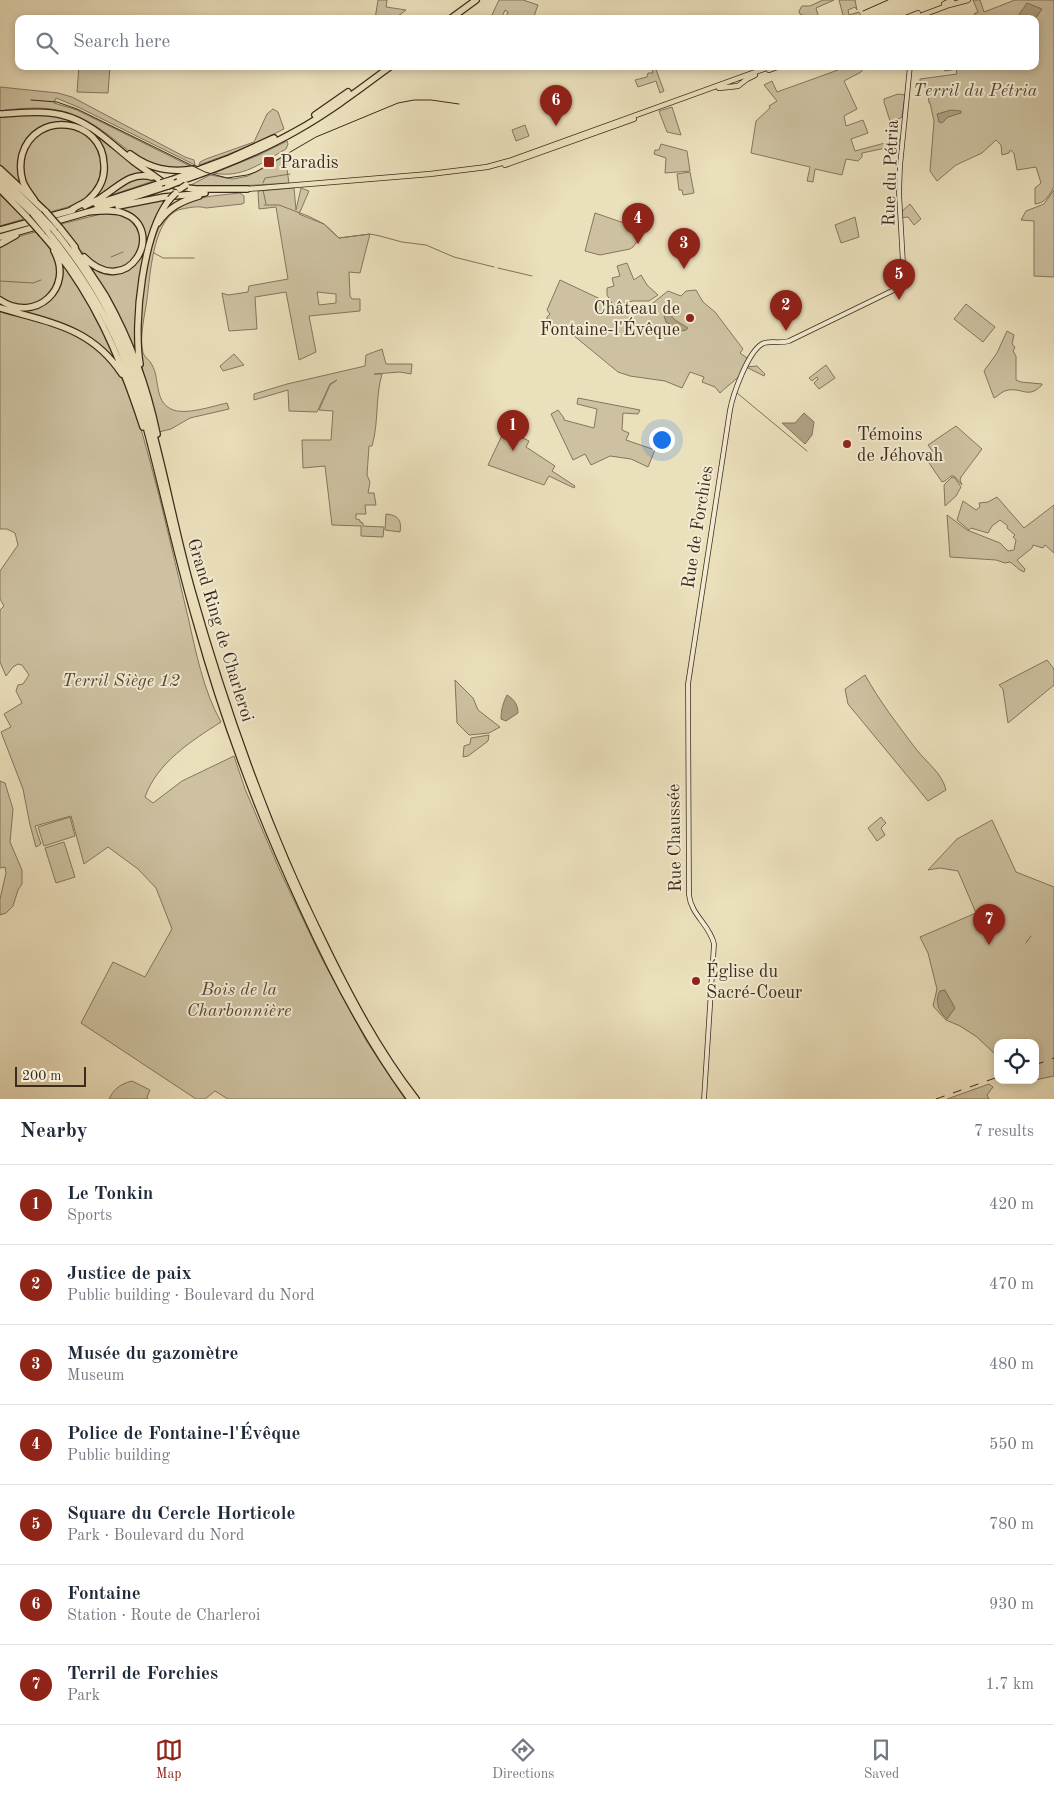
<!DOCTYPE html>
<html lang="en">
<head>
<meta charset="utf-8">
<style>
	:root { --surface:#fff; --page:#f6f6f7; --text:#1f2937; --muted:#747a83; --line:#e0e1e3; --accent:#8f2418 }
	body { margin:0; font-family:"Old Standard TT",serif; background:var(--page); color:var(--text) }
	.controls { position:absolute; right:15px; bottom:15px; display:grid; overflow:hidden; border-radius:10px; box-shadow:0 2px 8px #0003 }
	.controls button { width:45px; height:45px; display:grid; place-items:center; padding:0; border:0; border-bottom:1px solid var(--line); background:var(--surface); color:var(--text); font:25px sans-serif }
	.scale { position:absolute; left:15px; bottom:12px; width:71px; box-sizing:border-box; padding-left:5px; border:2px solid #3c2a1b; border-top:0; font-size:14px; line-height:18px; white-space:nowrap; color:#3c2a1b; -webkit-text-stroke:4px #f2ebd3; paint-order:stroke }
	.you { position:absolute; left:661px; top:439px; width:18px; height:18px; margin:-12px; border:4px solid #fff; border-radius:50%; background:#1a73e8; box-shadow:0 0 0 8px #1a73e833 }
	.badge { display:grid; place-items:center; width:32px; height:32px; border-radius:50%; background:var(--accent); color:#fff; font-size:16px; font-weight:700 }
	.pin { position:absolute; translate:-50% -41px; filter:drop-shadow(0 1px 2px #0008) }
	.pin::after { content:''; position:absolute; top:26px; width:18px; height:15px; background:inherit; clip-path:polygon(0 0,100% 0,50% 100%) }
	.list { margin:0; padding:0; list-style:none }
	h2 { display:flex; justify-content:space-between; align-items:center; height:65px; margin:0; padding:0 20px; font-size:21px }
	h2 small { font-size:16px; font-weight:400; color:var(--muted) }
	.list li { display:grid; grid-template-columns:32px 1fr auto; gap:15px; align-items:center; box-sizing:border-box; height:80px; padding:0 20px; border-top:1px solid var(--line) }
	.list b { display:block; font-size:19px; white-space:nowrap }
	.list p { margin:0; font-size:16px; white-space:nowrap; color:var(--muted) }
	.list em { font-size:16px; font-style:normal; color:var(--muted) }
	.icon { flex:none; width:28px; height:28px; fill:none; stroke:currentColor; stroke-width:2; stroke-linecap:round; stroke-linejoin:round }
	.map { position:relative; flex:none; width:1054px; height:1099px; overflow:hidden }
	.search { position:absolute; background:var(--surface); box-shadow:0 2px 8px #0003; left:15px; right:15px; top:15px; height:55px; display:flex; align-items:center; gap:12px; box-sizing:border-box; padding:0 18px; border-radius:10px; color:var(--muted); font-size:19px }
	.sheet { height:625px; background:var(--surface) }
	nav { display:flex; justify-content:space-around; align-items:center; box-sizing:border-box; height:70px; border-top:1px solid var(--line); background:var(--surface); font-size:14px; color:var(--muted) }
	nav a { display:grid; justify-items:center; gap:2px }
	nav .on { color:var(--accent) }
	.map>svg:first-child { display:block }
</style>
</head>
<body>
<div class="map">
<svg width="1054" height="1099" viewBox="0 0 1054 1099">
	<rect width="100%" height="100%" fill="#ebe0bc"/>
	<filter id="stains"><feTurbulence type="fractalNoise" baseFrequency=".004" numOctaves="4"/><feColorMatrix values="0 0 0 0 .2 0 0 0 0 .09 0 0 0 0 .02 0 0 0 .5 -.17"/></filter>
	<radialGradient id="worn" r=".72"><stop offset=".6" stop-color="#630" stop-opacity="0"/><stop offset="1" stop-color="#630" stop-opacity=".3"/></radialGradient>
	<!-- green -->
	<path fill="#cdc1a1" stroke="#84765e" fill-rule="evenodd" d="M378,0H387L386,7L406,10L394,19H375Z
		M499,0H523L538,5L533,19H510L506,17L508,12L505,10L501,19H490Z
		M823,0H834L816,8L819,19H811L800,14L799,11L802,6H810Z
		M839,0H855L857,10L855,7L848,10L849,15L859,12L862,17L858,19H844Z
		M973,0H980L984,12L1015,0H1054V187C1049,195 1046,203 1035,204V188L1041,183L1036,167L1017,170L1014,153L1010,150L1009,153L1002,155L1001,145L996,140L982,153L956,165L937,181L930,171L934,121L930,103H929L928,93H926L927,87L920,86V79L957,74L956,69L945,71L941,66H1035V19H975L976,18L974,14L978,12Z
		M79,66H110L108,93L77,92Z
		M651,66L655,67L664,91L660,93L656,81L638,87L635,80L647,77L648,73H653Z
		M837,66H848L849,68L852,66H865L861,72L844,81L857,109L844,116L846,126L863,120L868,133L851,139L855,151L900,139V145L862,153V157L858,161L846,159L842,175L815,169L813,182L807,181L810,167L751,153L756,121L770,108L769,106L777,101L764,85L772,81L777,92L838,70Z
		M0,87L58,93L72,97L185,157L194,160L195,165L78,107L56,98L54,103L77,110L192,167C137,175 126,140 83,119C57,105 28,107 0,111Z
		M898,94L905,95L902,117L893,122L890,121L884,102V99Z
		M672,107L681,135L667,132L659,111Z
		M273,109L278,112L284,129L245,148L199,165L200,162L206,159L254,142L267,114Z
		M0,115H56L84,125L147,173L92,200L102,183V149L76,125L40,129L21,153L25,188L0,167Z
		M525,125L529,136L516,141L512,130Z
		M60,126C70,128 80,129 89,136C106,151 105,180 90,196C80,205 63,208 50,212C43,203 33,196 27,185C17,167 25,140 44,131C49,129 55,128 60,126Z
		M287,141L288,144L286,149C263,162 242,179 214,173L259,155Z
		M661,144L687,151L690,171L665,173L666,158L654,154L655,150H659Z
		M285,156L289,183L223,187L189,186L210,175L233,179L248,176Z
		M690,172L694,193L683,195L682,190H679L677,174Z
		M134,178H152L156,180L106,197L124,183Z
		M294,188L296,210L301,188L309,191L299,214L324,224L339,238L370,234L360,273L349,272L350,296L352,299H360V311L309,316L316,352L299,360L286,292L255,297L257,329L229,331L222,293L228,295L248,292L249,286L288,279L276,207L259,209L258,191ZM317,292L336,294V303L319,305Z
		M1054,190V277L1034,276V221L1021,220L1026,211L1044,204Z
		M240,193L244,196V203L242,204L206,208C199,206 194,207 187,208C184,209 179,209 176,211C153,223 150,276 147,299C145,315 139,337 143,353C145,358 150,360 152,365C160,378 154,401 171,409C184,416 213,406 227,403L229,409L190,418L171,429L159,432C152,405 142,378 140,350C138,321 146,233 168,214C189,196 214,196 240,193Z
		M0,195L24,219L0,226Z
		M168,198L146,251L136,356L102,286L87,262L99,270L113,273L140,258V226L113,209Z
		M910,204L921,219L914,225L908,217L900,218V213Z
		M105,213C110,213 116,213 120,214C157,225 137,280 103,268C84,261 74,239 61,224Z
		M595,213L624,223L640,232L641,236L633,247L630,249L600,255L585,251Z
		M855,217L859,237L841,243L835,225Z
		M35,232C43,240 53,249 56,260C64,295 28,320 0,297V247L17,237Z
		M59,257L95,314L120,368L81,333L0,307V301L25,310L56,292Z
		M627,263L634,280L641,275L647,285L658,295L649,301H633L614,305L649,306L668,291L681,296L686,291L696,290L703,302L715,312L743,349L740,353L750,360L746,367L757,366L765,374L764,376L746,367C740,378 729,384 720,393L715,387L702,382L704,377L690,372L682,388L665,381L630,376L618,372L573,335L547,328V317L550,314L547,310L560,280L613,305L607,295V288L614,286L612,278L620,276L617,266Z
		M966,304L995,327L983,342L954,319Z
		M0,311C35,321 78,327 104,354C130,381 138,419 148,454C163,508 175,563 188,617C196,652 203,690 221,722C191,741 157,763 145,797L153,803L182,781L234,756L245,789L280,871L322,959L367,1042L405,1099H228L215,1091L205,1099H196L81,1023L113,962L145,977L172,929L156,888L138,869L108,847L84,864L71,816L35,826L41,844L36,847L30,825L23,789L1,732L11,727L4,714L22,703L16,691L18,685L23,684L29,675L22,665L18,664L13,667L6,676L0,662V610L4,606L0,599V571L18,545L15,533L7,529H0Z
		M1007,331L1014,335L1012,344L1015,347L1013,351L1016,356V380L1021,382L1042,384V385C1028,399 1024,388 1008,390C1002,391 998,396 994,398L984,371L997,353Z
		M382,349L386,364H412L411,374L400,372L374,374H382C375,398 379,422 372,446H369L367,475L370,482L368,493H374L376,505H365L366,514H356V519L360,520V522L363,523V526L384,527L383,537L361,536V526L332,525L325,466L303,468L302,440H331L333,411L319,410L330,385L337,380L330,384L317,412L289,411L288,390L254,400V394L287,384L365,366L366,355Z
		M234,354L244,365L223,371L220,366Z
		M826,365L835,378L819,389L814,383L818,379L817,377L812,381L809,378Z
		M578,398L640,410L638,414L623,413L622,430L629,433L626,440L655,450L648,467L631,459L610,456L591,465L585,454L573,460L551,414L558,410L564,418V420L594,428L597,409L577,404Z
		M956,426L982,449L961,477L960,480L962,485L954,476H951L945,481L942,482L925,457L933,452L928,445Z
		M505,429L529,441L526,447L555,466L552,471L575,486L574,488L549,476L544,485L488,465Z
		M952,477L955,478L961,487L956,496L945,506L944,485Z
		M997,497L1024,528L1054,505V553L1045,545L1043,548L1033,545L1032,548L1017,560L1025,569L1024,572C1018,570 1015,565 1010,562L1005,563L996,560L950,557L947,515L967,530L1000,543L1008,551L1014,550L1016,540L1013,537L1015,535L1007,528L1008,526L1000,520L992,526L988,533L971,528L969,530L957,520L963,501L976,510L980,507L979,503L988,502Z
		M386,514C398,515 402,520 400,532L385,530Z
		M1047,660L1054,669V685L1008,723L1003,689L999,685Z
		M865,675C880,702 898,725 916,749C927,763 942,773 946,790L928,801L848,704L845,689Z
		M455,680L473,698L478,710L500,727L489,733L469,735L457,723Z
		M489,735L488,741L468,756L463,757L464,746L470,744L471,738Z
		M0,781L5,783L13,809L10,842L22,870V884L18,890L13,906L6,913L0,915V899L6,873L5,867L0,868Z
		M70,817L75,836L44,846L38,827Z
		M881,817L886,823L881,828L885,835L877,841L868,828Z
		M992,820L1016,872L1054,887V1076L1035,1080V1043H998V1057L977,1037L960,1026L946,1020L933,1006L937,989L928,953L920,937L976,913L958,871L940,868L928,870L957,839Z
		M64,842L75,877L56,883L45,848Z
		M132,1081L150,1090L147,1097L148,1099H109C114,1089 120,1084 132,1081Z
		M989,1084L993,1087L987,1095L989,1099H947Z"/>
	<!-- water -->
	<path fill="#b0a285" stroke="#82725b" d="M1027,3L1042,9L1035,19H1016Z
		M951,110L961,111V113L948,117L942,123L939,122L937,114Z
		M668,312L675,320L688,328L686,330L681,331L666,322L664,316Z
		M804,413L814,422L812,435L805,444L782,423H795Z
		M507,695C514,699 518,705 518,713L506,721L501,719C501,710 503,703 507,695Z
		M945,990L955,1008L947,1019C939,1012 934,1001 940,991Z"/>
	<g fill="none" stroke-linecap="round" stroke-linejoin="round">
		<!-- stream -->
		<path stroke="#82725b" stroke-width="1" d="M263,183L265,178L290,174
			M263,190L266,204
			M264,205H279L308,216L324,224L339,238L370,234L380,236L402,242L426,245L454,257L494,267
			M154,253L163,258H194
			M111,257L123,252
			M498,268L532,276
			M0,281L33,283L41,280
			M737,393L807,451
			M1026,943L1031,936"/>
		<!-- secondary casing -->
		<g stroke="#3c2a1b" stroke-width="5.5">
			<path id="secondary" d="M704,1099L714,944C710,925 691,915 689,895L688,684L730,410C733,394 748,352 762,344C769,340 780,344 789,341L898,288L904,281L899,193L900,166L910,66"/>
		</g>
		<!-- primary casing -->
		<g stroke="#3c2a1b" stroke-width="6">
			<path id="primary" d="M944,4L952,0
				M903,19L918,13
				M912,19L949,5L968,0
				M769,70L780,66
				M719,88L738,86L747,79L755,75
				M505,165L634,119
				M247,189L430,174L487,167L509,161L772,66"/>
		</g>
		<!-- highway casing -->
		<g stroke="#3c2a1b" stroke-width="8">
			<path id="highway" d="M450,19L476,0
				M0,114C21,113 42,110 62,115C91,122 110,143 133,161C142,168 152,174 161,181
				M315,115L348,92
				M130,154C150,169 170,173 194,169
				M0,169L46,212
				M0,176L39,214
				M171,180L230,158L274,138
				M0,182L34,215
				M178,182C219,168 259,152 296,131C330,112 360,89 391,66
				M170,184L178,187L196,189H247
				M0,189L27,217
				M35,201C31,195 26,189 23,182C20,173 20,164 22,155C35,109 103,118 104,165C105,178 99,190 89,199C84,204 76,206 70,211
				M96,204L161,183
				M85,206C90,203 97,201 102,197C118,187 131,171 152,177
				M118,206L164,197L205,193
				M158,223C169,207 182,201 199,196
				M60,228L75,247
				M0,230L73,210
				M54,230C83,266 108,305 125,348C158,426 169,511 192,591C226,711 267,828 322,939C349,995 378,1050 416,1099
				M48,232C77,268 102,306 120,349C138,391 149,436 160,481C172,529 183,577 197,624C224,721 260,817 303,909C333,975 367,1041 410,1099
				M42,234C92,290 120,356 143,427
				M0,237L88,212L168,186
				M0,244L16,235
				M73,245C83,264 96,280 106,297C130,340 147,386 157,434
				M84,257C128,302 168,229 123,213C112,209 99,211 88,212
				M0,300C35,324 75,288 54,251
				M0,308C50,323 91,327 122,374
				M140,364C133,322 143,232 170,199"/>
		</g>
		<!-- secondary -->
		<use href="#secondary" stroke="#f2ebd3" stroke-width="4"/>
		<!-- primary -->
		<use href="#primary" stroke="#ebe0bc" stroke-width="4.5"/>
		<!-- highway -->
		<use href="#highway" stroke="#ebe0bc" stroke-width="5.5"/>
		<!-- tram -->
		<path stroke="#3c2a1b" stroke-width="1" d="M863,11L888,0
			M31,100L57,102L77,109L205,172L227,178L247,175L256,172L316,137L398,103L414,100H431L459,104"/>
		<!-- rail -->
		<path stroke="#3c2a1b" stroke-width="1" stroke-dasharray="9 9" stroke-linecap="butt" d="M1035,1065L1054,1058
			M936,1099L998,1077"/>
		<!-- highway-bridge casing -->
		<g stroke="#3c2a1b" stroke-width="8" stroke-linecap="butt">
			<path id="highway-bridge" d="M161,183L171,180
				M168,186L178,182
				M180,189L186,185
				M170,199L176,193
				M46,212L60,228
				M39,214L54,230
				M34,215L48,232
				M27,217L42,234"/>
		</g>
		<!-- highway-bridge -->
		<use href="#highway-bridge" stroke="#ebe0bc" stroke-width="5.5"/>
	</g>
	<!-- markers -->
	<g fill="#8f2418" stroke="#f2ebd3" stroke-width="2">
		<rect x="263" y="156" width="12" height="12" rx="2.5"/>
		<circle cx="690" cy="318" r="5"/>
		<circle cx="847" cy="444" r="5"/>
		<circle cx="696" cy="981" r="5"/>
	</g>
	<g text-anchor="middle" stroke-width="4" stroke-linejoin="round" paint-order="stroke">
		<!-- park labels -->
		<g font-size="18" font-style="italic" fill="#594836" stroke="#f2ebd3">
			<text x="975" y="96">Terril du Pétria</text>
			<text x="121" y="686">Terril Siège 12</text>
			<text x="239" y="995">Bois de la<tspan x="239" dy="21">Charbonnière</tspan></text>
		</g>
		<!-- poi labels -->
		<g font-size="18" fill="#3c2a1b" stroke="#f2ebd3" text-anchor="start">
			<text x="280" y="168">Paradis</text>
			<text x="680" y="314" text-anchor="end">Château de<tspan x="680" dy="21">Fontaine-l'Évêque</tspan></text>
			<text x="857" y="440">Témoins<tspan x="857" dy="21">de Jéhovah</tspan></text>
			<text x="706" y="977">Église du<tspan x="706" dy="21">Sacré-Coeur</tspan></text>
		</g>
		<!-- street labels -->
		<g font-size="18" fill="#3c2a1b" stroke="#f2ebd3">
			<text transform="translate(890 173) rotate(-88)" y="6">Rue du Pétria</text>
			<text transform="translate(697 527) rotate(-81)" y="6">Rue de Forchies</text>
			<text transform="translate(221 630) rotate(73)" y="6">Grand Ring de Charleroi</text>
			<text transform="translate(674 838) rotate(-91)" y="6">Rue Chaussée</text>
		</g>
	</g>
	<rect width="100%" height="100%" filter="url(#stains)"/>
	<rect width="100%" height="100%" fill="url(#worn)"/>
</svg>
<div class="controls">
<button><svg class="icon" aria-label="locate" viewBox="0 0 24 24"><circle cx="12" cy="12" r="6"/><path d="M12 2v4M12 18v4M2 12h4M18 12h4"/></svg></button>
</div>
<div class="scale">200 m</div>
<div class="you"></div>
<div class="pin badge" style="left:513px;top:451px">1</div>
<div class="pin badge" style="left:786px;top:331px">2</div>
<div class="pin badge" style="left:684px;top:269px">3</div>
<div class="pin badge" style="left:638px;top:244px">4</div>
<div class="pin badge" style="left:899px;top:300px">5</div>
<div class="pin badge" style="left:556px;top:126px">6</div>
<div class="pin badge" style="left:989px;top:945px">7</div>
<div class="search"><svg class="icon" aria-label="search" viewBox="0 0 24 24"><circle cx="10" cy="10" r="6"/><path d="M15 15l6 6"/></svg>Search here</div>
</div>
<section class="sheet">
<h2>Nearby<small>7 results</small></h2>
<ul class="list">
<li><span class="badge">1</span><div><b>Le Tonkin</b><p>Sports</p></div><em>420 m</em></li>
<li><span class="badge">2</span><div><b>Justice de paix</b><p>Public building · Boulevard du Nord</p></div><em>470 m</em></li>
<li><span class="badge">3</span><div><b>Musée du gazomètre</b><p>Museum</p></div><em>480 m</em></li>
<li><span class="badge">4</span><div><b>Police de Fontaine-l'Évêque</b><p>Public building</p></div><em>550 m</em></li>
<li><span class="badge">5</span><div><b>Square du Cercle Horticole</b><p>Park · Boulevard du Nord</p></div><em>780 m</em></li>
<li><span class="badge">6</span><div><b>Fontaine</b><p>Station · Route de Charleroi</p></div><em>930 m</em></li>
<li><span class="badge">7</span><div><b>Terril de Forchies</b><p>Park</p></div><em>1.7 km</em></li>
</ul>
</section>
<nav>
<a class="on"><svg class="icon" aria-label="map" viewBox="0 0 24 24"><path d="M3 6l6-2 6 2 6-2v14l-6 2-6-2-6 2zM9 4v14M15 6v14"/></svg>Map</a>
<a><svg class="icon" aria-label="directions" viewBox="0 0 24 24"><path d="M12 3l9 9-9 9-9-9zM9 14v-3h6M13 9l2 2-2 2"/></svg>Directions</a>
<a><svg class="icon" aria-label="saved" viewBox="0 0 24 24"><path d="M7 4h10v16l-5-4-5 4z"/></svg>Saved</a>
</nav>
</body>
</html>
